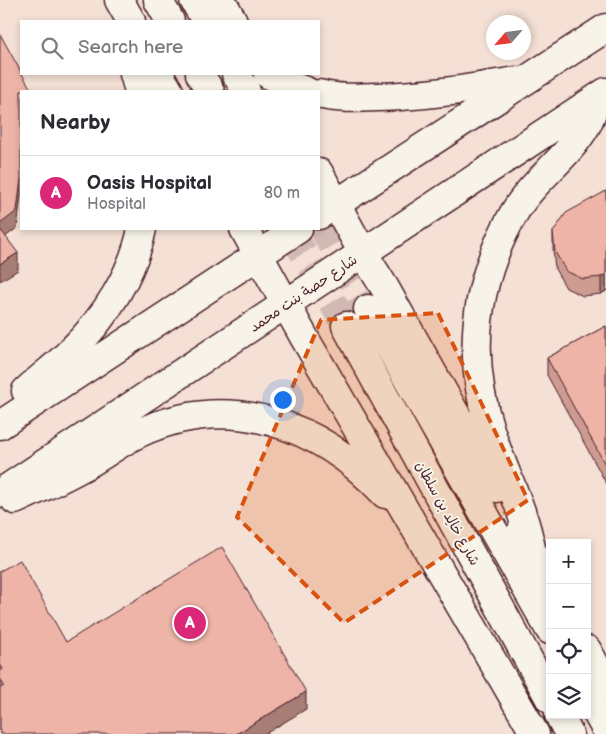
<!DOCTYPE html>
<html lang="en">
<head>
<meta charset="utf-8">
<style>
	:root { --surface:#fff; --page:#f7f7f7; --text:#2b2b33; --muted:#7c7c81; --line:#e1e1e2; --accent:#db2777 }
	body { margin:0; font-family:"Balsamiq Sans","Playpen Sans Arabic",sans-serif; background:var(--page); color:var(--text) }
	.controls { position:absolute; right:15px; bottom:15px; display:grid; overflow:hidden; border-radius:0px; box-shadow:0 2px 8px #0003 }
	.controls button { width:45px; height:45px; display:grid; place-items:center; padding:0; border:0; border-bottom:1px solid var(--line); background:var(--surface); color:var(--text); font:25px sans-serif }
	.compass { position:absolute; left:486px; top:15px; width:45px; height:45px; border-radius:50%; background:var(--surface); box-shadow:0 2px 8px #0003; rotate:242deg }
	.you { position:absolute; left:282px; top:399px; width:18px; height:18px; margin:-12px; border:4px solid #fff; border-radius:50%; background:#1a73e8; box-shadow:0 0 0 8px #1a73e833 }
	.badge { display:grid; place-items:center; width:32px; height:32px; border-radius:50%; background:var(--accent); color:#fff; font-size:16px; font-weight:700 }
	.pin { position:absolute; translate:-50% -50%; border:2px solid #fff; box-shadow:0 1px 5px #0006 }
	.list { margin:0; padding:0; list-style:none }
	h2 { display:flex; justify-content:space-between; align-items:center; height:65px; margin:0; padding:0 20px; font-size:21px }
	h2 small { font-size:16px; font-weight:400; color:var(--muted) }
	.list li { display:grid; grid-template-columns:32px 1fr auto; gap:15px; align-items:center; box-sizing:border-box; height:75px; padding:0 20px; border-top:1px solid var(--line) }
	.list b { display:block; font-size:19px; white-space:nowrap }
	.list p { margin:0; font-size:16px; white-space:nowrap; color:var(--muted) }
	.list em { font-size:16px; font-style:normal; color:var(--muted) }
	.icon { flex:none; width:28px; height:28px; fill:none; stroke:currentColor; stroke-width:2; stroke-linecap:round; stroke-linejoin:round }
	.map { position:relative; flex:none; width:606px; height:734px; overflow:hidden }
	.search { position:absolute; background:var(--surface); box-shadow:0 2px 8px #0003; left:20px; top:20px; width:300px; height:55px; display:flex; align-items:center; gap:12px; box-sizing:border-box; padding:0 18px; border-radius:0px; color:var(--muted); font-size:19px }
	.panel { position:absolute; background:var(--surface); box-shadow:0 2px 8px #0003; left:20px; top:90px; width:300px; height:140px; border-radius:0px }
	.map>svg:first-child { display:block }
</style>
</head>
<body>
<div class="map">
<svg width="606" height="734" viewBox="0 0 606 734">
	<rect width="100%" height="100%" fill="#f4e0d5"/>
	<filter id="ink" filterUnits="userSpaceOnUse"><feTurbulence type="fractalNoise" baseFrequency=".02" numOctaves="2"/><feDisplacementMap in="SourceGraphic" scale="10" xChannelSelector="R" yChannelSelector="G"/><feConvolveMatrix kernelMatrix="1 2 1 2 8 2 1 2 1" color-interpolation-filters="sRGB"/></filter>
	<g filter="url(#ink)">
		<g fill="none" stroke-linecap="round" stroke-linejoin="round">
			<!-- major-tunnel -->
			<path stroke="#d2b9b3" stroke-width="28" stroke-dasharray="28 14" stroke-linecap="butt" d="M319,221L368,309
				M290,229L346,326"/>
			<!-- major casing -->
			<g stroke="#4a1f2b" stroke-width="31">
				<path id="major" d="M119,0L131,21
					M158,0L170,21
					M194,0L206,21
					M221,0L233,21
					M134,74L139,91
					M159,74L169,91
					M200,74L210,91
					M236,74L246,91
					M268,74L291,86L306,91
					M319,94C337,99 358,98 377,97C424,96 469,89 516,81
					M319,173L363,253L385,288L497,488
					M319,215L606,28
					M244,229L304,337L535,734
					M368,309L550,630
					M346,326L550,699
					M26,391C41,377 58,365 72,350C105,318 133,274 142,229
					M0,425L298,229
					M0,493L606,92
					M15,500C39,489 63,478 86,465C104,455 120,442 139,433C230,391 320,424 385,494
					M521,532L550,583
					M531,548C523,506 504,473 491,433C466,357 474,283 514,213C533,180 567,159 586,126C591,117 594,107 597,98
					M587,650L606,685
					M587,696L606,729
					M559,715L569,734"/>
			</g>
			<!-- major -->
			<use href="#major" stroke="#f7f3e8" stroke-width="28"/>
		</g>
		<!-- wall -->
		<path fill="#cd9b90" stroke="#4a1f2b" d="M606,191V291L601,294L583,296L566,288L555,269L553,249V232Z
			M606,326V483L547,375V358Z
			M0,571L66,642L306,709L0,734Z"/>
		<!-- shaded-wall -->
		<path fill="#a77e76" stroke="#4a1f2b" d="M21,179V196L17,228L0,241V224Z
			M18,253V270L0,281V264Z
			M606,274V291L601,294V277Z
			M306,692V709L265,734H236Z"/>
		<!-- building -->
		<path fill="#eeb4a8" stroke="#4a1f2b" d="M0,34L21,72V74H22L32,91H21V179L17,211L0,224Z
			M606,191V274L601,277L583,279L566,271L555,252L553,232L566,213Z
			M0,229L18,253L0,264Z
			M606,326V466L547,358Z
			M222,547L306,692L236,734H0V688L4,686L0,678V671L3,669L0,664V571L20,560L66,642Z"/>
	</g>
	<!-- marked area -->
	<path fill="#d8530f" fill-opacity="0.2" stroke="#d8530f" stroke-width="4" stroke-dasharray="10 6" stroke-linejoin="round" d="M438,313L528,500L344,623L237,517L321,320Z"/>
	<g text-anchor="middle" stroke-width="4" stroke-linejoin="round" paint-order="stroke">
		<!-- street labels -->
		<g font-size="14" fill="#4a1f2b" stroke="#f7f3e8">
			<text transform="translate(303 293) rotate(-34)" y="5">شارع حصة بنت محمد</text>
			<text transform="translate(448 513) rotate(61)" y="5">شارع خالِد بن سلطان</text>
		</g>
	</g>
</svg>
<div class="controls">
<button>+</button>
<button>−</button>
<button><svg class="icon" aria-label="locate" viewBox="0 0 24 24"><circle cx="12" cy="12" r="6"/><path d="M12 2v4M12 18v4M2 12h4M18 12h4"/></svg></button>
<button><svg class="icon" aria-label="layers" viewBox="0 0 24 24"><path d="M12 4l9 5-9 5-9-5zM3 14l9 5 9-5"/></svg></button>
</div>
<svg class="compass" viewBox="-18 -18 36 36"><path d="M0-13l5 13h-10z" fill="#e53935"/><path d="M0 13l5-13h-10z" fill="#7c7c81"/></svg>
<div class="you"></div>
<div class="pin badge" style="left:190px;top:623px">A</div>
<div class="search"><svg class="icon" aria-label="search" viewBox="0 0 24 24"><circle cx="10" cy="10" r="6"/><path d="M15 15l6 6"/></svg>Search here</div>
<section class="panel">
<h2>Nearby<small></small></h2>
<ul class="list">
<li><span class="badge">A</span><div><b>Oasis Hospital</b><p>Hospital</p></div><em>80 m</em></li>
</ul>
</section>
</div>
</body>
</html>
